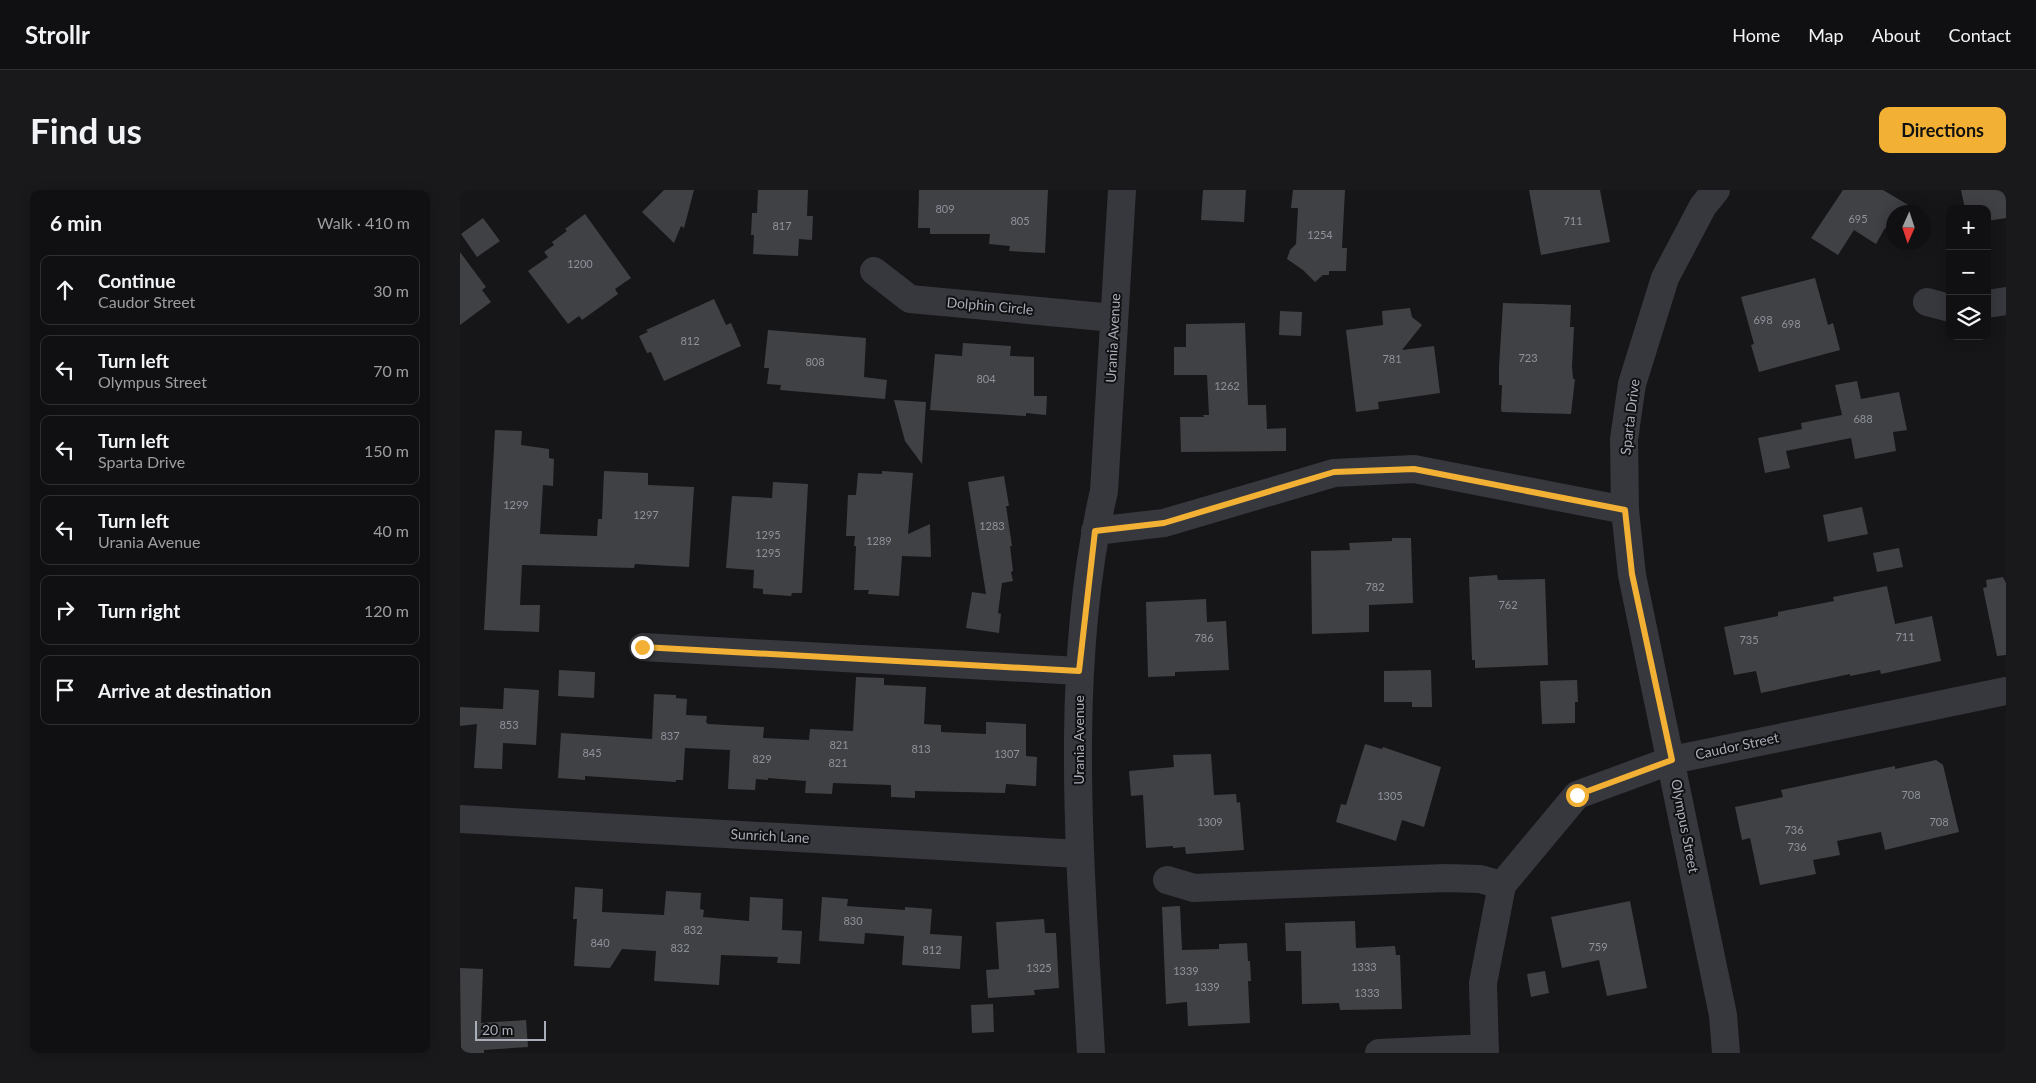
<!DOCTYPE html>
<html lang="en">
<head>
<meta charset="utf-8">
<style>
	:root { --surface:#101012; --page:#19191b; --text:#f1f3f6; --muted:#9c9d9f; --line:#303032; --accent:#f2b134 }
	body { margin:0; font-family:Lato,sans-serif; background:var(--page); color:var(--text) }
	.controls { position:absolute; right:15px; top:15px; display:grid; overflow:hidden; border-radius:10px; box-shadow:0 2px 12px #0003 }
	.controls button { width:45px; height:45px; display:grid; place-items:center; padding:0; border:0; border-bottom:1px solid var(--line); background:var(--surface); color:var(--text); font:25px sans-serif }
	.compass { position:absolute; left:1426px; top:15px; width:45px; height:45px; border-radius:50%; background:var(--surface); box-shadow:0 2px 12px #0003; rotate:183deg }
	.scale { position:absolute; left:15px; bottom:12px; width:71px; box-sizing:border-box; padding-left:5px; border:2px solid #a8adb8; border-top:0; font-size:14px; line-height:18px; white-space:nowrap; color:#a8adb8; -webkit-text-stroke:4px #111113; paint-order:stroke }
	.stop { position:absolute; width:15px; height:15px; margin:-11px; border:4px solid #f2b134; border-radius:50%; background:#fff }
	.stop.end { background:#f2b134; border-color:#fff; box-shadow:0 1px 5px #0008 }
	.list { margin:0; padding:0; list-style:none }
	h2 { display:flex; justify-content:space-between; align-items:center; height:65px; margin:0; padding:0 20px; font-size:21px }
	h2 small { font-size:16px; font-weight:400; color:var(--muted) }
	.list li { display:grid; grid-template-columns:32px 1fr auto; gap:15px; align-items:center; box-sizing:border-box; height:70px; margin:0 10px 10px; padding:0 10px; border:1px solid var(--line); border-radius:10px }
	.list b { display:block; font-size:19px; white-space:nowrap }
	.list p { margin:0; font-size:16px; white-space:nowrap; color:var(--muted) }
	.list em { font-size:16px; font-style:normal; color:var(--muted) }
	.icon { flex:none; width:28px; height:28px; fill:none; stroke:currentColor; stroke-width:2; stroke-linecap:round; stroke-linejoin:round }
	.map { position:relative; flex:none; width:1546px; height:863px; overflow:hidden; border-radius:10px }
	header { display:flex; align-items:center; gap:30px; box-sizing:border-box; height:70px; padding:0 25px; background:var(--surface); border-bottom:1px solid var(--line) }
	header strong { font-size:24px }
	nav { display:flex; gap:28px; margin-inline-start:auto; font-size:18px }
	.intro { display:flex; align-items:center; justify-content:space-between; box-sizing:border-box; height:120px; padding:0 30px }
	h1 { margin:0; font-size:35px }
	.button { padding:12px 22px; border-radius:10px; background:var(--accent); color:#111; font-size:18px; font-weight:700 }
	main { display:flex; gap:30px; padding:0 30px }
	aside { flex:1; background:var(--surface); border-radius:10px; box-shadow:0 2px 12px #0003 }
	.map>svg:first-child { display:block }
</style>
</head>
<body>
<header>
<strong>Strollr</strong>
<nav><a>Home</a><a>Map</a><a>About</a><a>Contact</a></nav>
</header>
<div class="intro"><h1>Find us</h1><a class="button">Directions</a></div>
<main>
<aside>
<h2>6 min<small>Walk · 410 m</small></h2>
<ul class="list">
<li><svg class="icon" aria-label="ahead" viewBox="0 0 24 24"><path d="M12 20V5M6 11l6-6 6 6"/></svg><div><b>Continue</b><p>Caudor Street</p></div><em>30 m</em></li>
<li><svg class="icon" aria-label="left" viewBox="0 0 24 24"><path d="M17 20v-9H6M10 6l-5 5 5 5"/></svg><div><b>Turn left</b><p>Olympus Street</p></div><em>70 m</em></li>
<li><svg class="icon" aria-label="left" viewBox="0 0 24 24"><path d="M17 20v-9H6M10 6l-5 5 5 5"/></svg><div><b>Turn left</b><p>Sparta Drive</p></div><em>150 m</em></li>
<li><svg class="icon" aria-label="left" viewBox="0 0 24 24"><path d="M17 20v-9H6M10 6l-5 5 5 5"/></svg><div><b>Turn left</b><p>Urania Avenue</p></div><em>40 m</em></li>
<li><svg class="icon" aria-label="right" viewBox="0 0 24 24"><path d="M7 20v-9h11M14 6l5 5-5 5"/></svg><div><b>Turn right</b></div><em>120 m</em></li>
<li><svg class="icon" aria-label="arrive" viewBox="0 0 24 24"><path d="M6 21V4h12l-3 4 3 4H6"/></svg><div><b>Arrive at destination</b></div></li>
</ul>
</aside>
<div class="map">
<svg width="1546" height="863" viewBox="0 0 1546 863">
	<rect width="100%" height="100%" fill="#161618"/>
	<!-- building -->
	<path fill="#404145" d="M204,0H234L224,38L221,36L214,53L182,22Z
		M298,0H348L347,26H353L352,50L339,49L338,66L293,64L294,45H291L292,23H297Z
		M459,0H588L585,63L549,61L550,56L529,54L530,44H470V38H458Z
		M743,0H786L784,32L741,30Z
		M833,0H885L882,58H887L886,81H869V85H863L855,92L843,80L827,69L830,60L836,54L838,18H831Z
		M1069,0H1140L1150,52L1081,65Z
		M1383,0H1423L1460,22H1434V44L1425,38L1416,54L1394,40L1378,65L1351,48Z
		M1501,0H1546V28L1527,31V19H1505Z
		M125,24L171,88L155,99L158,104L122,130L119,126L108,134L68,81L88,67L84,62L94,55L92,52L107,41L105,39Z
		M23,28L40,51L17,67L1,44Z
		M0,62L26,97L22,100L31,112L0,135Z
		M1355,88L1368,135L1373,133L1380,160L1299,182L1291,155L1294,154L1281,107Z
		M254,109L266,135L271,133L281,156L204,191L191,162L187,163L179,146L188,142L186,140Z
		M1043,113L1111,115L1110,137H1114L1112,176L1113,189H1115L1111,224L1042,222L1041,220L1042,195H1039V177Z
		M950,118L952,127L962,135L942,160L974,156L980,203L918,212L919,219L896,222L886,140L923,135L922,121Z
		M820,121L842,122L841,146L819,145Z
		M785,133L788,215H806L807,239L826,238V261L721,262L720,227H744L743,225H749L747,185H714V157H726V134Z
		M308,140L406,148L404,187L427,190L425,209L320,200L321,195L307,194L309,178H304Z
		M503,153L551,156L550,166L574,167V206H587L586,225L566,223V226L470,220L475,164L502,166Z
		M1397,191L1401,209L1439,202L1447,240L1433,242L1436,261L1395,269L1391,248L1326,261L1330,278L1305,283L1298,248L1342,239L1341,233L1382,225L1375,195Z
		M434,210L466,212L462,274L445,251Z
		M35,240L62,241L61,255L89,259V268L94,269L93,296L83,295L80,344L137,346L138,329H142L144,281L188,283V295L234,297L229,377L175,374L174,378L62,375L60,415H80L79,442L24,440Z
		M422,281L453,283L448,344L470,334L471,367L442,366L439,406L408,404L409,400H394L396,356H394L395,346H386L388,305H396L398,283L422,284Z
		M544,286L549,316H546L552,356H550L553,381L551,382L553,391L542,393L538,423L541,424L539,443L506,438L512,402L526,404L508,292Z
		M313,292L348,294L342,403H332L331,406L303,404V399L293,398L294,380L266,378L272,306L312,308Z
		M1402,317L1408,344L1368,352L1363,325Z
		M932,348H951L953,413L909,415V442L852,444L851,361L890,360L889,353L932,351Z
		M1439,358L1443,377L1417,382L1413,363Z
		M1037,385L1038,390L1085,389L1088,475L1015,478V470H1012L1009,387Z
		M1543,387L1546,393V465L1537,466L1523,398L1527,397L1526,390Z
		M1427,396L1435,434L1472,426L1481,471L1421,484L1420,480L1390,486V484L1301,503L1296,481L1274,485L1264,437L1318,426V422L1374,411L1373,407Z
		M746,409L747,432L766,431L769,480L715,482V486L688,487L686,412Z
		M99,480L135,482L134,508L98,506Z
		M971,480L972,517H952V512H924V481Z
		M396,487L424,488V495L466,497L464,534L481,535V542L526,544V532L566,534V566L577,567L576,596L546,594L545,603L455,601V608L431,607V595L373,593L372,604L345,603L346,591L308,588V590L296,589L295,600L268,599L270,560L225,558L223,590H216V592L125,586V590L98,588L101,543L192,549L194,504L216,505V508L227,509L226,525L247,526L246,532L248,534L304,537L303,548L349,550L350,539L393,541Z
		M1117,490L1118,512H1115V533L1082,534L1080,491Z
		M44,498L79,500L76,555L43,553L42,579L14,578L17,534L0,536V517L43,519Z
		M905,554L922,559L923,557L981,577L964,637L942,630L936,651L876,632L881,614L886,615Z
		M751,564L754,605L776,604L777,613L780,612L784,660L726,664L725,657L713,658V656L686,658L683,605L671,606L669,581L714,577L713,565Z
		M1476,570L1483,575L1499,642L1425,660L1421,642L1377,651L1380,665L1353,670L1356,684L1300,695L1290,648L1282,650L1275,617L1323,607L1321,600L1435,576V579Z
		M115,697L143,699L142,722L204,725L206,701L241,703L240,719L244,720L243,727L289,731L290,707L323,709L322,740L342,741L340,774L317,773L318,767L261,765L259,795L194,791L196,761L162,759L150,778L114,776L117,729H113Z
		M362,707L388,709L387,716L445,720V717L472,719L470,744L502,746L500,779L442,775L444,746L405,743L404,754L359,751Z
		M1170,711L1187,798L1147,806L1139,770L1102,778L1091,727Z
		M720,716L722,760L759,759V754L787,753L788,771H790L791,791H788L790,833L728,836L727,812L706,814L702,717Z
		M584,729L585,743H596L599,798L574,800L575,805L528,808L526,780L539,779L536,732Z
		M895,731L896,758L935,756L936,765H940L942,819L880,820L879,813L842,814L841,761H826L825,733Z
		M0,778L23,779L21,833L66,830L68,857L24,860V863H1Z
		M1085,781L1089,803L1071,807L1067,784Z
		M533,814L534,842L512,843L511,815Z"/>
	<g fill="none" stroke-linecap="round" stroke-linejoin="round">
		<!-- minor -->
		<path stroke="#37383d" stroke-width="28" d="M1256,0L1243,16L1205,88L1172,194L1164,249L1165,320L1172,385L1263,825L1266,863
			M414,81L450,109L654,128
			M1467,112L1490,118
			M1527,114L1546,111
			M635,341L704,333L874,283L954,279L1165,320
			M183,457L619,481
			M0,629L620,664
			M707,690L734,698L985,688L1020,689L1042,695
			M631,863C621,678 602,482 644,301L662,0
			M919,863L1025,858
			M1025,863L1023,793L1042,695L1117,605L1212,570L1546,501"/>
	</g>
	<g fill="none" stroke-linecap="round" stroke-linejoin="round">
		<!-- route -->
		<path stroke="#f2b134" stroke-width="6" d="M182,457L619,481L635,341L704,333L874,282L954,279L1165,320L1172,384L1212,570L1117,605"/>
	</g>
	<g text-anchor="middle" stroke-width="4" stroke-linejoin="round" paint-order="stroke">
		<!-- number labels -->
		<g font-size="11" fill="#8e929b">
			<text x="485" y="23">809</text>
			<text x="1398" y="33">695</text>
			<text x="560" y="35">805</text>
			<text x="1113" y="35">711</text>
			<text x="322" y="40">817</text>
			<text x="860" y="49">1254</text>
			<text x="120" y="78">1200</text>
			<text x="1303" y="134">698</text>
			<text x="1331" y="138">698</text>
			<text x="230" y="155">812</text>
			<text x="1068" y="172">723</text>
			<text x="932" y="173">781</text>
			<text x="355" y="176">808</text>
			<text x="526" y="193">804</text>
			<text x="767" y="200">1262</text>
			<text x="1403" y="233">688</text>
			<text x="56" y="319">1299</text>
			<text x="186" y="329">1297</text>
			<text x="532" y="340">1283</text>
			<text x="308" y="349">1295</text>
			<text x="419" y="355">1289</text>
			<text x="308" y="367">1295</text>
			<text x="915" y="401">782</text>
			<text x="1048" y="419">762</text>
			<text x="1445" y="451">711</text>
			<text x="744" y="452">786</text>
			<text x="1289" y="454">735</text>
			<text x="49" y="539">853</text>
			<text x="210" y="550">837</text>
			<text x="379" y="559">821</text>
			<text x="461" y="563">813</text>
			<text x="132" y="567">845</text>
			<text x="547" y="568">1307</text>
			<text x="302" y="573">829</text>
			<text x="378" y="577">821</text>
			<text x="1451" y="609">708</text>
			<text x="930" y="610">1305</text>
			<text x="750" y="636">1309</text>
			<text x="1479" y="636">708</text>
			<text x="1334" y="644">736</text>
			<text x="1337" y="661">736</text>
			<text x="393" y="735">830</text>
			<text x="233" y="744">832</text>
			<text x="140" y="757">840</text>
			<text x="1138" y="761">759</text>
			<text x="220" y="762">832</text>
			<text x="472" y="764">812</text>
			<text x="904" y="781">1333</text>
			<text x="579" y="782">1325</text>
			<text x="726" y="785">1339</text>
			<text x="747" y="801">1339</text>
			<text x="907" y="807">1333</text>
		</g>
		<!-- street labels -->
		<g font-size="14" fill="#a8adb8" stroke="#111113">
			<text transform="translate(530 116) rotate(5)" y="5">Dolphin Circle</text>
			<text transform="translate(653 148) rotate(-87)" y="5">Urania Avenue</text>
			<text transform="translate(1170 227) rotate(-83)" y="5">Sparta Drive</text>
			<text transform="translate(619 550) rotate(-90)" y="5">Urania Avenue</text>
			<text transform="translate(1277 556) rotate(-12)" y="5">Caudor Street</text>
			<text transform="translate(1225 636) rotate(79)" y="5">Olympus Street</text>
			<text transform="translate(310 646) rotate(3)" y="5">Sunrich Lane</text>
		</g>
	</g>
</svg>
<div class="controls">
<button>+</button>
<button>−</button>
<button><svg class="icon" aria-label="layers" viewBox="0 0 24 24"><path d="M12 4l9 5-9 5-9-5zM3 14l9 5 9-5"/></svg></button>
</div>
<svg class="compass" viewBox="-18 -18 36 36"><path d="M0-13l5 13h-10z" fill="#e53935"/><path d="M0 13l5-13h-10z" fill="#9c9d9f"/></svg>
<div class="scale">20 m</div>
<div class="stop" style="left:1117px;top:605px"></div>
<div class="stop end" style="left:182px;top:457px"></div>
</div>
</main>
</body>
</html>
